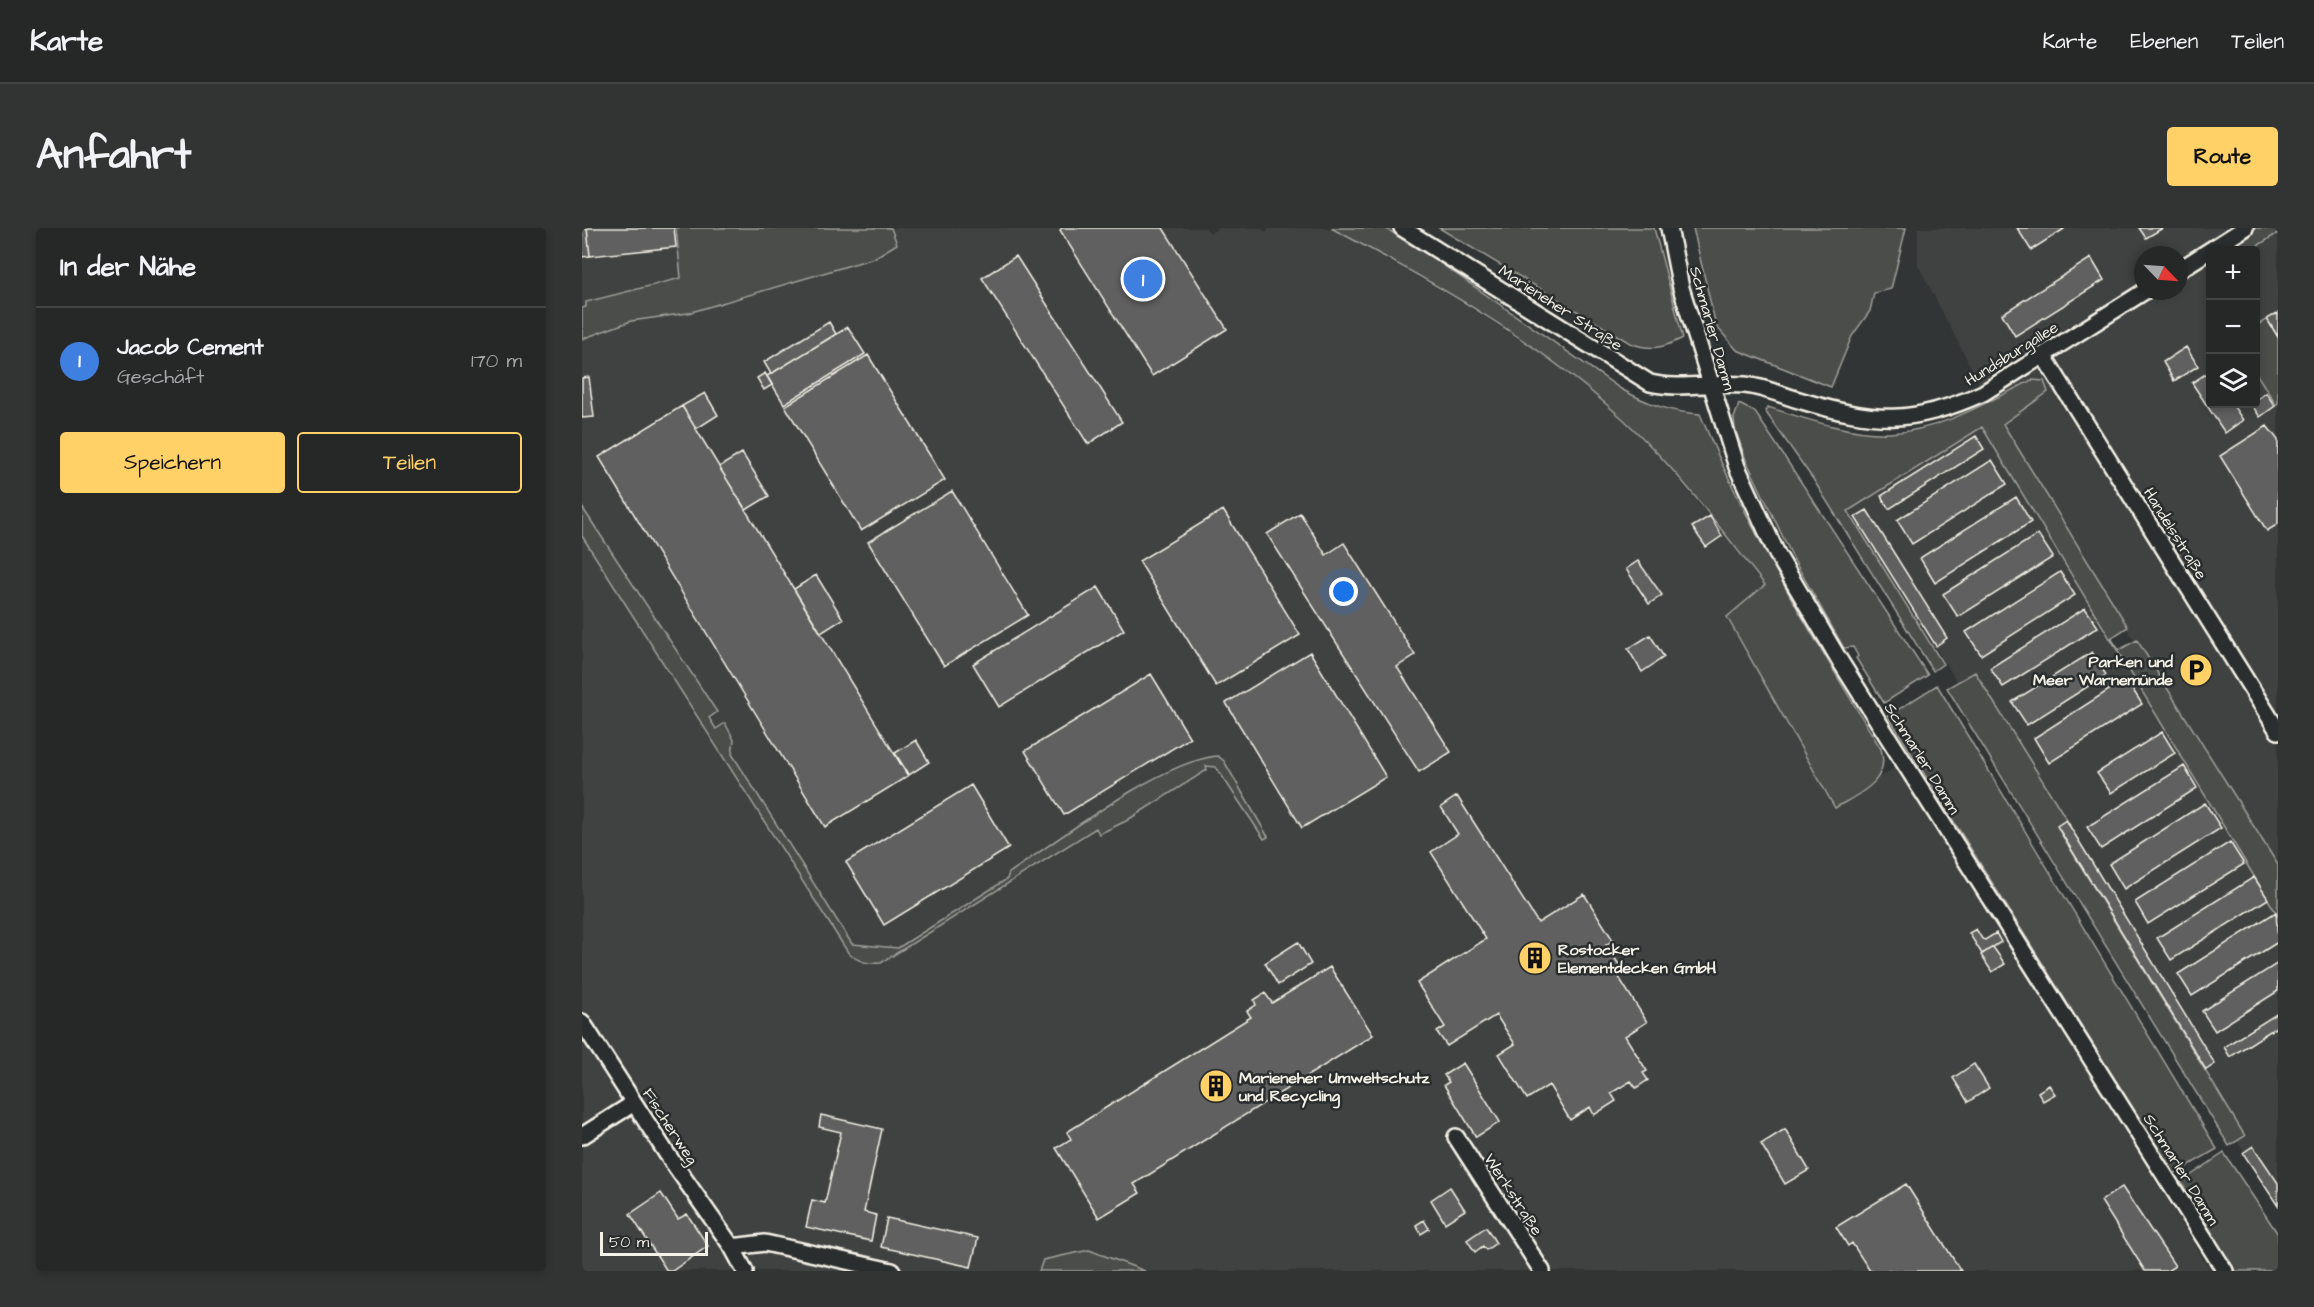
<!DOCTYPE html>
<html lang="de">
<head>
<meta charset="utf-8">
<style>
	:root { --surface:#262828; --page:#323434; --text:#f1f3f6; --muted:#a4a6a8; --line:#424445; --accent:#ffd166 }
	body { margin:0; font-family:"Architects Daughter",sans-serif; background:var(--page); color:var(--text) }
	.controls { position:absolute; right:18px; top:18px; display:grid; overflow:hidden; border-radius:6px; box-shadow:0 3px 9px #0003 }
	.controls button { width:54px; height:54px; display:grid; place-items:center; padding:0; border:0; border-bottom:2px solid var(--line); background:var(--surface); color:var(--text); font:30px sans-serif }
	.compass { position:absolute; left:1552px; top:18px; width:54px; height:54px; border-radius:50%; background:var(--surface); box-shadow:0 3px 9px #0003; rotate:115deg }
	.scale { position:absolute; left:18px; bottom:15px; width:108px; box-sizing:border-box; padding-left:6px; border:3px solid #f4f1e8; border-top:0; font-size:16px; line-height:21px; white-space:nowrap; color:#f4f1e8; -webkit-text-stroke:4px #2a2d2e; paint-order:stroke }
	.you { position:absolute; left:762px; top:364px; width:21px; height:21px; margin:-15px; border:4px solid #fff; border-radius:50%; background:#1a73e8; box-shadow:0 0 0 9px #1a73e833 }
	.badge { display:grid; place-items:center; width:39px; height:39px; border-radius:50%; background:var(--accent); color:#fff; font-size:20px; font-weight:700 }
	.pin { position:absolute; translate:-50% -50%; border:3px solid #fff; box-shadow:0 2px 6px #0006 }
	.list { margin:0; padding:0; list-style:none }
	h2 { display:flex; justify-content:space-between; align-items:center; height:78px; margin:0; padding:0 24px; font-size:26px }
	h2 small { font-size:20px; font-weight:400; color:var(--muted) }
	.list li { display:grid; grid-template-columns:39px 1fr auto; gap:18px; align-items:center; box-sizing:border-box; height:108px; padding:0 24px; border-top:2px solid var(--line) }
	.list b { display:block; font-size:22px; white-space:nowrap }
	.list p { margin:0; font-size:20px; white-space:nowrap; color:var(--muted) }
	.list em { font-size:20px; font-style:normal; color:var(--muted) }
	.actions { display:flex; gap:12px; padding:18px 24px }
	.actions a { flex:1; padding:14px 0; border:2px solid var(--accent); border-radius:6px; text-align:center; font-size:21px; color:var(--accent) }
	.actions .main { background:var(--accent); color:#111 }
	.icon { flex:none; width:33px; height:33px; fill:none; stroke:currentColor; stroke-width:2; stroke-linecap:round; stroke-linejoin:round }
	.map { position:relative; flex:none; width:1696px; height:1043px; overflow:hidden; border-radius:6px }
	header { display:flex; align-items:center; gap:36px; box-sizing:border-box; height:84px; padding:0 30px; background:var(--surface); border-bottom:2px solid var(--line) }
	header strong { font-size:28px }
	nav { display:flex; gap:33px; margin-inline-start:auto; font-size:21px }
	.intro { display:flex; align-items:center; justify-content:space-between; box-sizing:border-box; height:144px; padding:0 36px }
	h1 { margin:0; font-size:42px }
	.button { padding:15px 27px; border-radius:6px; background:var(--accent); color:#111; font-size:21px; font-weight:700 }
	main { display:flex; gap:36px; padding:0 36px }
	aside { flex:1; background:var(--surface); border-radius:6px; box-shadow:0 3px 9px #0003 }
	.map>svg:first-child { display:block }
</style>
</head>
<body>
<header>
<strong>Karte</strong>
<nav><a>Karte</a><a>Ebenen</a><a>Teilen</a></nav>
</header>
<div class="intro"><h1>Anfahrt</h1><a class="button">Route</a></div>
<main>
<aside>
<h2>In der Nähe<small></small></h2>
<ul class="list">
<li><span class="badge" style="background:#3f7fe0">1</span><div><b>Jacob Cement</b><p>Geschäft</p></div><em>170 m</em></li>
</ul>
<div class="actions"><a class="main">Speichern</a><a>Teilen</a></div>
</aside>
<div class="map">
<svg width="1696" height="1043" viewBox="0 0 1696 1043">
	<rect width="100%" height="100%" fill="#323535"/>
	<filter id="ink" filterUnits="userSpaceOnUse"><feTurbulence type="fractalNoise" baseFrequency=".0167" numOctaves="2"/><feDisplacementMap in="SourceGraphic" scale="12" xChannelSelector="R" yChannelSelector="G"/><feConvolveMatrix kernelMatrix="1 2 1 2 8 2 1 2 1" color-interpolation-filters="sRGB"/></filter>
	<g filter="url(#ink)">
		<!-- built -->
		<path fill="#404242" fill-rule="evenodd" d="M0,0H109L315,16L309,0H623L628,5L637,0H678L685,4L687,0H749L878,73L969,132L1025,176L1069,218L1183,357L1145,390L1252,579L1317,537L1629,1043H0Z
			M1336,0H1696V645L1420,199L1336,37ZM1628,22H1674V176H1628ZM1561,27H1597V63H1561Z
			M1400,199L1696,688V979L1472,618L1368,442L1266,283Z"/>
		<!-- green -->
		<path fill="#4b4d4c" stroke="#a09f9a" stroke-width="1.5" d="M94,0H309L315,16L292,30L106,85L49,93L0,111V80L4,79V74L99,50Z
			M749,0H803L834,18L1039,161C1066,176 1088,184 1118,186C1167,304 1233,413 1299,521C1309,554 1276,566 1253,580L1145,389L1183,357C1133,294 1085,227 1024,176C943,105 844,50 749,0Z
			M857,0H1072L1101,110C1081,120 1069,123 1048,115Z
			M1111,0H1324L1309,61L1292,65L1288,83L1270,108L1249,159L1155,122L1134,98Z
			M1672,0H1696V5L1669,22H1655L1653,15Z
			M1685,91L1696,109V175L1694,177L1674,145V98Z
			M1450,152L1462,153L1466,164L1421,196L1546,399L1529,410L1537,422L1555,412L1696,637V688L1400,199L1266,283L1361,436L1351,443L1231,251L1183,183L1186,179C1220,190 1271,207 1308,205C1358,203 1405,174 1450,152Z
			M1157,176L1173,184L1346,447L1302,475L1274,430L1276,428L1271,419L1262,420L1213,334L1164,232L1153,201L1152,190Z
			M0,279L135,484L127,490L134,501L143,495L152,512L150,526L270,716L316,720L425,651L427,645C476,612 580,532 636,528L642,533L686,609L682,611L634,539L624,538L625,542L544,593L517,606L514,600L299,735C285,736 278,734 267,726L0,308Z
			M1393,444L1488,597L1478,604L1663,908L1647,918L1365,460Z
			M1355,457L1635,921L1592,946L1306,488Z
			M1642,925L1696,1006V1043H1653L1599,954Z
			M507,1022L563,1043H457L461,1032Z"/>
		<!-- building -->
		<path fill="#5f605f" stroke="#f4f1e8" stroke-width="1.5" d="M92,0L94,19L8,28L5,0Z
			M480,0H581L645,101L570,148L478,2Z
			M1435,0H1482V1L1449,22Z
			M1557,0H1581L1564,10Z
			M0,1H5L8,28L0,29Z
			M434,28L540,194L506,216L400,50Z
			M1509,30L1522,52L1433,108L1420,86Z
			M1696,85V109L1685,91Z
			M247,94L254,106L189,146L182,134Z
			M266,99L283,126L202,176L185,148Z
			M1604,119L1616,138L1592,153L1581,134Z
			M286,127L363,252L279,303L203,178Z
			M1628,143V176H1650L1661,192L1643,205L1610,155Z
			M183,145L190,157L182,162L175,150Z
			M7,149L12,189L0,190V150Z
			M123,165L136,187L114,201L100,178Z
			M1684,165L1693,178L1678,189L1669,176H1674V172Z
			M100,178L326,548L243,599L17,229Z
			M1685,198L1696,212V296L1685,303L1638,228Z
			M1394,208L1402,221L1307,281L1299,268Z
			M160,225L187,268L164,282L137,239Z
			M1410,232L1425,256L1330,316L1315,292Z
			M370,263L446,387L362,438L286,314Z
			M1434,269L1449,294L1353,355L1338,330Z
			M641,282L718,407L634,458L557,333Z
			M1285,282L1365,410L1354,418L1273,289Z
			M718,285L744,327L762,315L833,427L815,439L869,524L837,544L685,306Z
			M1128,288L1140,308L1124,319L1110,299Z
			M1456,306L1471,329L1376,389L1361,366Z
			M1056,333L1080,367L1067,376L1044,341Z
			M1478,344L1493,367L1399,427L1384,404Z
			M234,347L261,391L239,405L212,361Z
			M516,359L542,402L417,479L391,436Z
			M1503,380L1516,399L1421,459L1408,440Z
			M1068,407L1082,429L1060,444L1046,421Z
			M728,424L804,549L720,600L644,475Z
			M1510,424L1524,447L1445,497L1430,474Z
			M569,446L608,510L482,587L443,523Z
			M1544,451L1560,476L1467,535L1452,510Z
			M1580,504L1593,525L1529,565L1515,545Z
			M334,512L347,534L327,547L313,525Z
			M1602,538L1615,560L1519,621L1505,599Z
			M389,557L427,620L302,697L264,634Z
			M875,568L956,695L1002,666L1031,712L1024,717L1042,744L1036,748L1065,794L1043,808L1065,843L1061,845L1066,852L1054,860L1049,853L1029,865L1034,873L1012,887L1008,879L988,892L967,857L945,871L917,826L933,816L914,787L865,818L855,804L863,799L835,755L904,711L849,624L876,606L859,579Z
			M1623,575L1639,600L1542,661L1527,636Z
			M1484,592L1633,836L1624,842L1475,598Z
			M1648,614L1662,636L1566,696L1553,674Z
			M1672,649L1686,671L1589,732L1575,710Z
			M1694,684L1696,714L1610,768L1596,746Z
			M1394,701L1400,711L1403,712L1414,705L1419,714L1400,726L1387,705Z
			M716,714L729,736L696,757L683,735Z
			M1411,719L1423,736L1410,744L1399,727Z
			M1696,735V763L1633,803L1620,783Z
			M748,739L791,807L552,956L558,965L517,990L474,920L489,911L485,904L669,789L665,783L674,777L672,772L683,765L690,775Z
			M1696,785V798L1648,829L1642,819Z
			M881,835L918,894L894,909L862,857L867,854L862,847Z
			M1392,836L1407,860L1386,874L1371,850Z
			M1467,857L1473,866L1461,873L1456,864Z
			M239,887L300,901L282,984L294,987L289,1013L224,999L230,972L243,975L259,904L237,899Z
			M1203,901L1227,942L1203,956L1179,916Z
			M1671,918L1696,955V978L1661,925Z
			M1324,956L1379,1043H1288L1270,1015L1266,1018L1254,999Z
			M868,959L883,982L863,995L849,972Z
			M1540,959L1593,1038L1585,1043H1563L1519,973Z
			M79,965L96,991L105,986L126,1018L90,1043H85L48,986Z
			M305,990L396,1010L389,1039L299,1019Z
			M842,992L847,1001L839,1006L834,997Z
			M904,999L914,1015L904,1022L901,1018L893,1024L885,1012Z"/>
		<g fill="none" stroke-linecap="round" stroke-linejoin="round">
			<!-- minor casing -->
			<g stroke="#f4f1e8" stroke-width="20">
				<path id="minor" d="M820,0L1068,155C1097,162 1132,154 1163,157C1182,159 1202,168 1220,173C1293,195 1331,197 1401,165L1563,63
					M1087,0L1099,60L1155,239L1195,326L1258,433L1643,1043
					M1597,42L1663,0
					M1461,127L1696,503
					M0,794L85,926L150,1019L163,1043
					M0,908L52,875
					M874,909L960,1043
					M150,1019L183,1015L310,1043"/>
			</g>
			<!-- minor -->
			<use href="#minor" stroke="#2a2d2e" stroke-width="15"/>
		</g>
	</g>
	<!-- icons -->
	<defs>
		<g id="parking-disc" transform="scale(1.725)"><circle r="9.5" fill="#ffd166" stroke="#2a2d2e"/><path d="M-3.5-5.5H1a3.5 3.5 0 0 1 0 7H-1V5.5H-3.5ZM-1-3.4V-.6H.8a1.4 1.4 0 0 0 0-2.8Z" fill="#111"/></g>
		<g id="building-disc" transform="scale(1.725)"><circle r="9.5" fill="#ffd166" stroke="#2a2d2e"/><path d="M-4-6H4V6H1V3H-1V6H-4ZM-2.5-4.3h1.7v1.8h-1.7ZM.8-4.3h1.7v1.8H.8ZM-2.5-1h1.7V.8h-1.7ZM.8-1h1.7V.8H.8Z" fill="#111"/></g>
	</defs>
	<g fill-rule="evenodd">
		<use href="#parking-disc" x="1614" y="442"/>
		<use href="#building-disc" x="953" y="730"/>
		<use href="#building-disc" x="634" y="858"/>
	</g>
	<g text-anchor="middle" stroke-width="5" stroke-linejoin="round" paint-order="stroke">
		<!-- street labels -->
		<g font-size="16" fill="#f4f1e8" stroke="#2a2d2e">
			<text transform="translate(979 79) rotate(33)" y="6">Marieneher Straße</text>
			<text transform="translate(1131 100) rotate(74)" y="6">Schmarler Damm</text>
			<text transform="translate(1429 125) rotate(-32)" y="6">Hundsburgallee</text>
			<text transform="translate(1594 305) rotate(58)" y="6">Handelsstraße</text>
			<text transform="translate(1341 530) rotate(58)" y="6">Schmarler Damm</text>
			<text transform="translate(89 898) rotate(57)" y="6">Fischerweg</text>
			<text transform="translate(1600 941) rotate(58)" y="6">Schmarler Damm</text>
			<text transform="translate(932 966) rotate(57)" y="6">Werkstraße</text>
		</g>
		<!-- poi labels -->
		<g font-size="16" font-weight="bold" fill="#f4f1e8" stroke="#2a2d2e" text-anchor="start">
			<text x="1591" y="439" text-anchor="end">Parken und<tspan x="1591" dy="18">Meer Warnemünde</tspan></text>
			<text x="976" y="727">Rostocker<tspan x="976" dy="18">Elementdecken GmbH</tspan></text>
			<text x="657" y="855">Marieneher Umweltschutz<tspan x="657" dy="18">und Recycling</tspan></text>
		</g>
	</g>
</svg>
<div class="controls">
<button>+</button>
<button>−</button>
<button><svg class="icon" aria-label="layers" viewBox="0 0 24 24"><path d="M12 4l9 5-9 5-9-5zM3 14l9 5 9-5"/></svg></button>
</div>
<svg class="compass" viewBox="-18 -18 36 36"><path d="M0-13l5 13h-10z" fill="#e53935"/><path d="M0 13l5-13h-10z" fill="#a4a6a8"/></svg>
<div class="scale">50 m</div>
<div class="you"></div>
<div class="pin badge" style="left:561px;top:51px;background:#3f7fe0">1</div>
</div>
</main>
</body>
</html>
